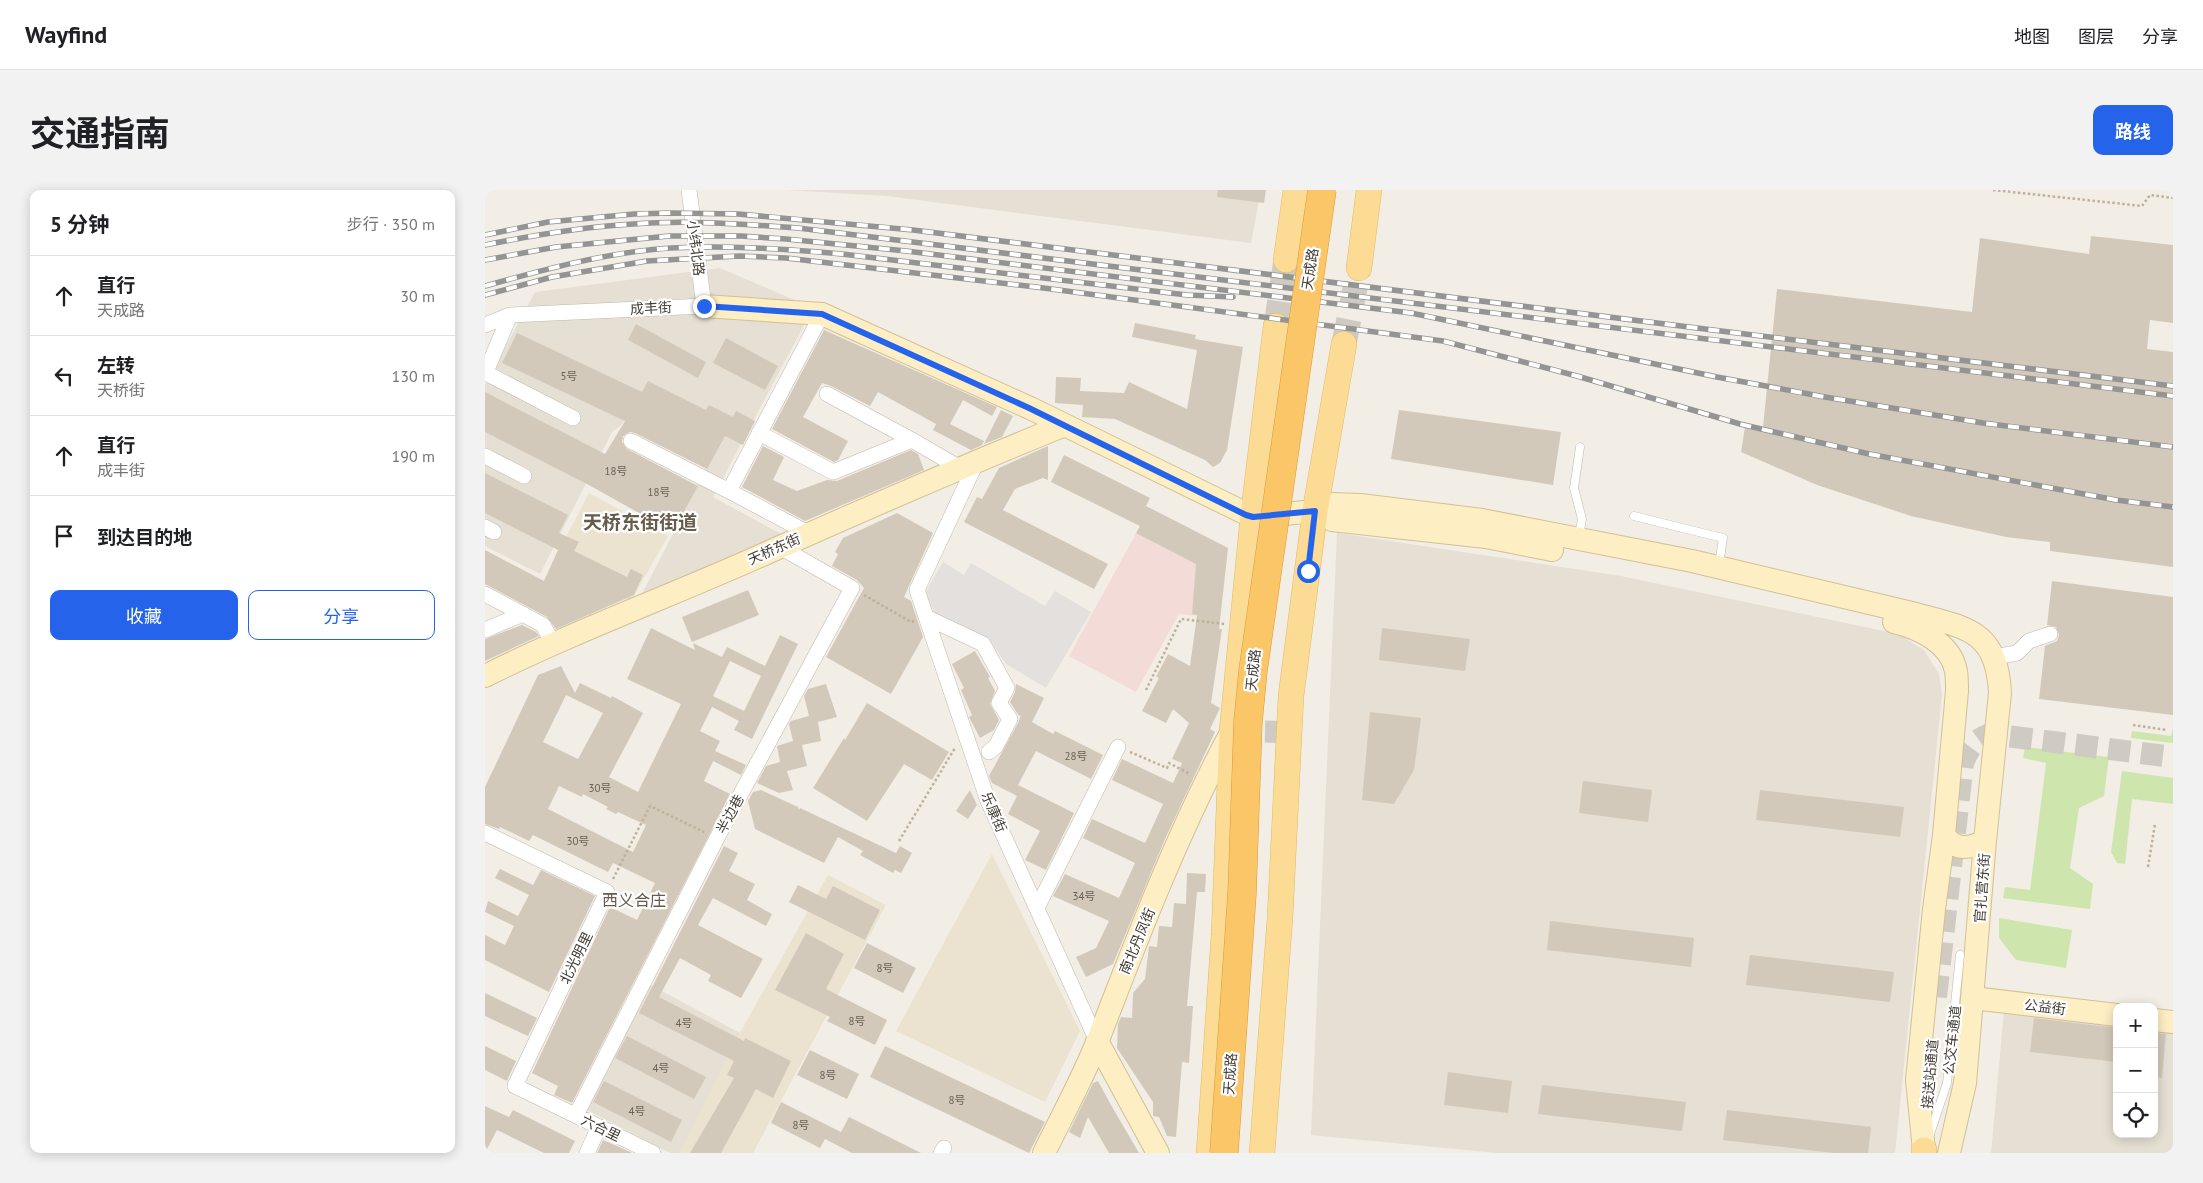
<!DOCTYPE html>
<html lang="zh">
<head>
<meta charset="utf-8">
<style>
	:root { --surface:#fff; --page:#f2f2f2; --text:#202124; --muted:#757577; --line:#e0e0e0; --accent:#2563eb }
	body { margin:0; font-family:"PT Sans","Noto Sans SC",sans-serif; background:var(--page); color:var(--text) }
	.controls { position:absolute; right:15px; bottom:15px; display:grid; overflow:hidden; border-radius:10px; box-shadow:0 2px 12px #0003 }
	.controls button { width:45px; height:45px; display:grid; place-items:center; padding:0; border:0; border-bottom:1px solid var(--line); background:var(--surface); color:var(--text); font:25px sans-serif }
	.stop { position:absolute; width:15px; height:15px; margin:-11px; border:4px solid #2563eb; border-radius:50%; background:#fff }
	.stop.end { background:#2563eb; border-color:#fff; box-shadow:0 1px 5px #0008 }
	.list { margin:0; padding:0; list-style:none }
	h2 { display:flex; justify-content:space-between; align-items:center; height:65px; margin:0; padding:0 20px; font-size:21px }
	h2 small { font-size:16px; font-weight:400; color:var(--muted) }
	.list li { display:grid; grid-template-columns:32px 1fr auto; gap:15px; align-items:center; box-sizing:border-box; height:80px; padding:0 20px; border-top:1px solid var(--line) }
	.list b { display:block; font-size:19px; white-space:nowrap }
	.list p { margin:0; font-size:16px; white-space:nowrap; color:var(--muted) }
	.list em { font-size:16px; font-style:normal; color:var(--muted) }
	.actions { display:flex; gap:10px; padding:15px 20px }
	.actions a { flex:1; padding:11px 0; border:1px solid var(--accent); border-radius:10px; text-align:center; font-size:18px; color:var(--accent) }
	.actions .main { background:var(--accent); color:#fff }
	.icon { flex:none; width:28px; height:28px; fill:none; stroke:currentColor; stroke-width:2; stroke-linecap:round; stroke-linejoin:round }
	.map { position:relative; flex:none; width:1688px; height:963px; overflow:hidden; border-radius:10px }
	header { display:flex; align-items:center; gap:30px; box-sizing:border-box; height:70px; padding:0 25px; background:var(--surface); border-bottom:1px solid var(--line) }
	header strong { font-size:24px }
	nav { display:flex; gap:28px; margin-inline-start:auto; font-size:18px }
	.intro { display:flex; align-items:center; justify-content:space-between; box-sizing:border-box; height:120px; padding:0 30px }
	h1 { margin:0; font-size:35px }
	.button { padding:12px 22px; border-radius:10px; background:var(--accent); color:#fff; font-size:18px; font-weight:700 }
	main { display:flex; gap:30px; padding:0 30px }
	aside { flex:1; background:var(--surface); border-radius:10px; box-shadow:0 2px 12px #0003 }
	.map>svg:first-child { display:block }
</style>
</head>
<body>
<header>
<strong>Wayfind</strong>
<nav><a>地图</a><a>图层</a><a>分享</a></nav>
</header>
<div class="intro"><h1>交通指南</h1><a class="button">路线</a></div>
<main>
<aside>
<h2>5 分钟<small>步行 · 350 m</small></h2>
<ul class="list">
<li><svg class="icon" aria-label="ahead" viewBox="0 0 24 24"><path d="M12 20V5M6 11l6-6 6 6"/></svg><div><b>直行</b><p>天成路</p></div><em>30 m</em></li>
<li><svg class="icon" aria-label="left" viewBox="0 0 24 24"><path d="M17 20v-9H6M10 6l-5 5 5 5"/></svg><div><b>左转</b><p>天桥街</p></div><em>130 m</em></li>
<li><svg class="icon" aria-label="ahead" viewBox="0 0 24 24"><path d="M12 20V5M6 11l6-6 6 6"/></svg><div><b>直行</b><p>成丰街</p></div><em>190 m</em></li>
<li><svg class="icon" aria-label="arrive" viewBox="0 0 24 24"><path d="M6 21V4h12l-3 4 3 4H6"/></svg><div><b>到达目的地</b></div></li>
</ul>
<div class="actions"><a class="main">收藏</a><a>分享</a></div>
</aside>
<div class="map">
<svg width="1688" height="963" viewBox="0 0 1688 963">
	<rect width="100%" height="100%" fill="#f2eee5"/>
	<!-- residential -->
	<path fill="#e6dfd3" d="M301,0H776L766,53L402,6Z
		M235,78L328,118L228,307L296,344L157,404L229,264L148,219L135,236L127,242L55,384L0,356V195L50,102Z
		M852,343L1136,386L1413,444L1439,460L1454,484L1457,505L1410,963H1012L826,945Z
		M164,794L255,843L195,963H185L100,919Z
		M1519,821L1632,835V944H1669V840L1688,842V963H1506Z"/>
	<!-- education -->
	<path fill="#ebe2cf" d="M104,303L183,346L146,411L67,374Z
		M507,664L595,841L560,912L411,841Z
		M343,685L401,715L268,963H195L255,843Z"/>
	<!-- medical -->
	<path fill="#f3dbd8" d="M665,318L743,358L735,428L694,424L651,502L584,466Z"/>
	<!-- green -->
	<path fill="#cee6ae" d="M1688,538V553L1646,548L1647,541L1686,546Z
		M1540,557L1624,567L1619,606L1594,618L1585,678L1608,694L1605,719L1518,708L1520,697L1545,700L1561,573L1538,568Z
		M1637,581L1688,588V614L1647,609L1640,674L1632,673L1626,662Z
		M1514,728L1587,740L1581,778L1531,770L1514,748Z"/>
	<!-- parking -->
	<path fill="#e3e0dd" d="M458,372L479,385L486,373L560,416L570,401L606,422L561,498L521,474L506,452L451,425L440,403Z"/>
	<!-- building -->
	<path fill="#d3c9ba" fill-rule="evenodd" d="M733,0H781L779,13L732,7Z
		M1606,46L1688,55V133L1665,130L1662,159L1688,162V377L1565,361V352L1521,347L1426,326L1332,295L1256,262L1260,237H1278L1292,99L1487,122L1495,48L1604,64Z
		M650,133L711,145L710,149L758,157L742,260L735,273L728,277L720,270L630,229L597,227L598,215L570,213L571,187L596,188L595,201L639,203L644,192L702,219L712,160L647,147Z
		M151,134L221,172L213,188L143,150Z
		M339,140L512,217L507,226L478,210L465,234L499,251L497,255L486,260L448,240L451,234L393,202L385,216L346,196L337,193L318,227L363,251L353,270L349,272L287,239Z
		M32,143L157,202L163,191L221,220L224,215L248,227L251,221L270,231L258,255L240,246L222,279L150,243L145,242L138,246L137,252L142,259L213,296L188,342L102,294L0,242V202L120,264L140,231L17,173Z
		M241,148L293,176L280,200L228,173Z
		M516,220L528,226L517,247L499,254Z
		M914,220L1076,242L1068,295L906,269Z
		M278,256L299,267L288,290L312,301L342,290L352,291L426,260L433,264L439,280L320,331L257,297Z
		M563,256V290L558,288L530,299L518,320L623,374L609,399L479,332L492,307L497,309L514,278Z
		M579,265L665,308L661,316L743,358L734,439H737L726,513L735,518L725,539L730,542L680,649L628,774L601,787L591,767L611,758L624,731L568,706L580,684L634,708L650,673L598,648L607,629L660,653L678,614L627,590L637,569L688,593L697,573L687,569L704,533L688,519L681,533L657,521L674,488L671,487L683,464L705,476L712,425L707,424L711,374L651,343L655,336L566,292Z
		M0,283L83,325L74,343L94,352L89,361L142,387L146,379L158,385L149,405L71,439L62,427L0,394V360L59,391L73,360L0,323Z
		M412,323L448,343L419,407L426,411L438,447L406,504L341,467L379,398L372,390L347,376L353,364L350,362L358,348Z
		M1567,391L1688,407V525L1554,509L1560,456L1572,451L1574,445L1571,437L1562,435Z
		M263,400L274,425L207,452L197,427Z
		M37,435L51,442L54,446L0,471V449Z
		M166,438L210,460L208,453L237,467L242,457L280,476L295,445L313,454L267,549L249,540L254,531L227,517L215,541L235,551L230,561L261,575L256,585L228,571L219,591L245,604L87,913L69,905L73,896L47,883L125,717L152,730L170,693L128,673L123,682L48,645L44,651L15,637L14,639L0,634V597L53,485L76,476L90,503L95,493L126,508L127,506L158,523L124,587L153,602L196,514L142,489ZM245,471L276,486L259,521L228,506ZM81,505L118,523L93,569L58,552ZM74,596L97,607L98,604L123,617L121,619L131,624L133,622L161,635L148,662L63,619Z
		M897,438L985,449L980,481L894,470Z
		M490,461L505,487L503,488L510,501L505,514L514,530L509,540L495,548L484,527L487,525L476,500L479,498L467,474Z
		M341,494L352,527L333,532L336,551L317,555L322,576L302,581L308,600L294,603L272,593L281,576L295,572L292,556L308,551L304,534L306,531L324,526L319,506L323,499Z
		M531,494L559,508L547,532L568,544L570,541L618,565L606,589L551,561L533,595L589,623L561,680L540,670L555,641L523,624L532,606L507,593L504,586L533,533L536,525L534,526L525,512L530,502Z
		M382,513L464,562L447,590L419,574L382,631L328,598L359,548L360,550Z
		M885,522L936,528L929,580L909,614L877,610Z
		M1098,591L1167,600L1163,632L1094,623Z
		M276,600L313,617L314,620L315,618L411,663L415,656L427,663L416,683L410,680L408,683L375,665L378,661L353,647L339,673L270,639L263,611L268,602Z
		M485,600L492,615L483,629L471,621Z
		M1275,600L1419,617L1415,647L1271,630Z
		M239,656L253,663L244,681L270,694L262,710L287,724L281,736L228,708L213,735L278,769L256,808L223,791L226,785L195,768L174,807L259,851L260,848L306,871L288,908L271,899L236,963H205L249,888L242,885L249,871L154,823Z
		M15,679L48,695L56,680L110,706L64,802L0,770V745L20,755L29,736L0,722L3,711L33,726L44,705L10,688Z
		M702,683L721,684L720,702H712L702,816H708L704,873L697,872L691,947L682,946L674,927L668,926V912L632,858L633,834L636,827L647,828L648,803L660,789L664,756L672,757L674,736L687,737L689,713L701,714Z
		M313,695L341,709L348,696L395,720L380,750L304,712Z
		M1065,731L1209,748L1206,777L1062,760Z
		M321,743L359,764L341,799L402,830L390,855L342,831L345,827L290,800Z
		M382,753L431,778L418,803L369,778Z
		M1265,765L1409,782L1405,812L1261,795Z
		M0,803L52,828L43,846L0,826Z
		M1549,828L1632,838V872L1545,862Z
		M1669,843L1681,844L1677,888L1669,887Z
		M142,846L221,887L209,909L130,868Z
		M0,856L31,871L22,891L0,880Z
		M400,856L560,932L544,963L385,887Z
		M325,860L374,884L362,909L312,885Z
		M963,882L1027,891L1023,923L959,915Z
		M119,891L197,930L186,952L108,912Z
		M613,891L626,915L654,963H624L603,927L595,948L584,942L608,893Z
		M1057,895L1201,912L1197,941L1053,924Z
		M296,912L356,942L364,927L436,963H367L340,949L335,958L286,933Z
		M0,916L24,927L28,920L90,951L84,963H59L12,940L0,963Z
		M1242,920L1386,937L1383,963H1349L1238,950Z
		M118,950L141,960L147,963H112Z"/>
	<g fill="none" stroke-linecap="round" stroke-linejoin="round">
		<!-- secondary-tunnel -->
		<path stroke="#cfcbc2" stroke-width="22" stroke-dasharray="22 11" stroke-linecap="butt" d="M747,541L804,542
			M1451,807L1478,573C1484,558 1489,550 1505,544L1688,567"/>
		<!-- primary-tunnel -->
		<path stroke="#cfcbc2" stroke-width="25" stroke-dasharray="25 12" stroke-linecap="butt" d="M791,136L801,70
			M859,154L874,78"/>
		<!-- lane casing -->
		<g stroke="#c0b8ab" stroke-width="9">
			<path id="lane" d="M1149,326L1238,348L1234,375
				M1094,347L1097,329L1089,298L1095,257
				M1445,944L1462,893L1475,765"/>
		</g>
		<!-- street casing -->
		<g stroke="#c0b8ab" stroke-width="16">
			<path id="street" d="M0,135L25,125L219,116L204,0
				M1,183L88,228
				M0,184L25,125
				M342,204L427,250
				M274,243L348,282L427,250L475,278
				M146,251L244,301
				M0,266L39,286
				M492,271L432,400L503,611L612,851
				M0,337L9,342
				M323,343L244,301L337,124
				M0,404L58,435L68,453
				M441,427L498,454L522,498L514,513L525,529L511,556L504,562
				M0,440L38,424
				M1509,467L1532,463L1544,451L1565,444
				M0,643L122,702L30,896L168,963
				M552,718L633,557
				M91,925L232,648L367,398L295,357
				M102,963L114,937
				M456,963L459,958"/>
		</g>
		<!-- secondary casing -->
		<g stroke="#d1c095" stroke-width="24">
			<path id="secondary" d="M219,116L337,124L545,218L768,327L830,321L848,314L875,315L997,330L1207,371L1431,424C1483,438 1512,441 1515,503L1500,651L1480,893L1464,963
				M830,321L847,330L1001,347L1067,360
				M1409,432C1434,438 1466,453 1471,481C1472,487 1472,495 1472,501L1459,645L1449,719L1432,890L1439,960
				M0,486C96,438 197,402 295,357C389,315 484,274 580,235
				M1459,645C1470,661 1484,659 1500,651
				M1488,808L1632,825
				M1669,830L1688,832
				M612,851L673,963
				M559,963C577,926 598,888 613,850C653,746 694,639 747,541"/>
		</g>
		<!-- primary casing -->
		<g stroke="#e1b964" stroke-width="26">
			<path id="primary" d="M801,70L811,0
				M874,78L884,0
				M724,963L739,745L747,541L768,327L791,136
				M777,963L795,728L806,506L830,321L859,154
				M1439,963V960"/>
		</g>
		<!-- path -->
		<path stroke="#bfb199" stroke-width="2.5" stroke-dasharray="2.5 2.5" stroke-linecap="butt" d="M1508,0L1657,16L1665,5L1688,8
			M379,405L426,432L429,431
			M661,500L696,429L740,434
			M1648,535L1682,540
			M645,562L682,578L684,573L705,584
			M414,651L470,558
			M1663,677L1670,634
			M128,689L165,616L219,642"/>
		<!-- lane -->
		<use href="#lane" stroke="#fff" stroke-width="8"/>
		<!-- street -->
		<use href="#street" stroke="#fff" stroke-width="15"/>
		<!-- secondary -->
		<use href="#secondary" stroke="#fdeec3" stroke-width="22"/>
		<!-- primary -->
		<use href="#primary" stroke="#fcdc94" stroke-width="25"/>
		<!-- rail casing -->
		<g stroke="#949494" stroke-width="5.5">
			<path id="rail" d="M0,45L63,32L149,24L186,23L253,24L428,40L1260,144L1688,196
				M0,55C49,45 98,37 148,34C203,30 258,34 313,38L1688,206
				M0,70L71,57L184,46H256L301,49L421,61L926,123L1232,187L1340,207L1498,233L1688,257
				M0,96C61,79 123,62 186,58C243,55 300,59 357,64L702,105L748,107
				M0,105L67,87L162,71L254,66L301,68L551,97L958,151L1092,186L1255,234L1384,264L1631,310L1688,317"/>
		</g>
		<!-- rail -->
		<use href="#rail" stroke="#fff" stroke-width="4" stroke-dasharray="11" stroke-linecap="butt"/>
		<!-- highway-bridge casing -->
		<g stroke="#d99a37" stroke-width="29" stroke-linecap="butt">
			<path id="highway-bridge" d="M739,963L757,704L763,532L768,481L837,0"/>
		</g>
		<!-- highway-bridge -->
		<use href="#highway-bridge" stroke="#fbc667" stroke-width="28"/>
	</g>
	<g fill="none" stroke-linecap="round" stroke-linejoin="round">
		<!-- route -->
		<path stroke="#2563eb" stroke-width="6" d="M219,116L337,124L544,218L761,325L768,327L830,321L823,381"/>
	</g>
	<g text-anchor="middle" stroke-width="4.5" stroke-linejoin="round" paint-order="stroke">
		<!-- number labels -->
		<g font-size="11" fill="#686156">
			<text x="84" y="190">5号</text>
			<text x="131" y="285">18号</text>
			<text x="174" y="306">18号</text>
			<text x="591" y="570">28号</text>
			<text x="115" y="602">30号</text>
			<text x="93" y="655">30号</text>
			<text x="599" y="710">34号</text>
			<text x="400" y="782">8号</text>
			<text x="372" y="835">8号</text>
			<text x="199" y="837">4号</text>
			<text x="176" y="882">4号</text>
			<text x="343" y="889">8号</text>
			<text x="472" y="914">8号</text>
			<text x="152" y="925">4号</text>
			<text x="316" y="939">8号</text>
		</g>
		<!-- street labels -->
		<g font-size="14" fill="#443e35" stroke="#fff">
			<text transform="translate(211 58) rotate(83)" y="5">小纬北路</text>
			<text transform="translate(825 79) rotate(-81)" y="5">天成路</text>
			<text transform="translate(166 118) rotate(-3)" y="5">成丰街</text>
			<text transform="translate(289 359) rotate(-24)" y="5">天桥东街</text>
			<text transform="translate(768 480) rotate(-84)" y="5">天成路</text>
			<text transform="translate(509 622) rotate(67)" y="5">乐康街</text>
			<text transform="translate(245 624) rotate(-62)" y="5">半边巷</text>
			<text transform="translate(1497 698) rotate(-86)" y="5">官扎营东街</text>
			<text transform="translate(652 751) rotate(-67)" y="5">南北丹凤街</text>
			<text transform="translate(91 768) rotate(-64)" y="5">北光明里</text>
			<text transform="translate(1560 817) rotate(7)" y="5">公益街</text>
			<text transform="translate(1467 850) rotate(-84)" y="5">公交车通道</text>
			<text transform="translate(745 884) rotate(-86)" y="5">天成路</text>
			<text transform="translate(1445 884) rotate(-85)" y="5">接送站通道</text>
			<text transform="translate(116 938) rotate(26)" y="5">六合里</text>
		</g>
		<!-- quarter labels -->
		<g font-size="16" fill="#675b4c" stroke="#fff">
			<text x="149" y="716">西义合庄</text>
		</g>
		<!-- district labels -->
		<g font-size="19" font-weight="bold" fill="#675b4c" stroke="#fff">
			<text x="155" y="339">天桥东街街道</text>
		</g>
	</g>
</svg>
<div class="controls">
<button>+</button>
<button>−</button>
<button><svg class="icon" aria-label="locate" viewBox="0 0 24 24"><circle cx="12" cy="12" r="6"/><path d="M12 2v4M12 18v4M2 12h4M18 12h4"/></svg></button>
</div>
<div class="stop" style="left:823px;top:381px"></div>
<div class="stop end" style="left:219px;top:116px"></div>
</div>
</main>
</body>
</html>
